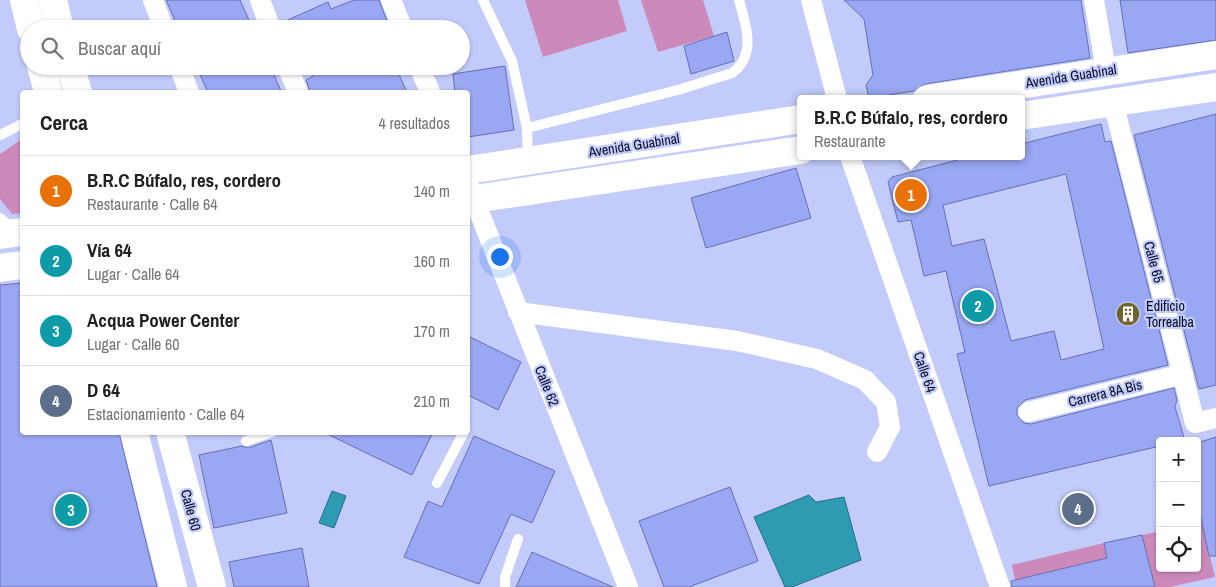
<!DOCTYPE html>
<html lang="es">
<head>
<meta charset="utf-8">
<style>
	:root { --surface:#fff; --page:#f2f2f2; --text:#202124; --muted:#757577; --line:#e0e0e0; --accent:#7c3aed }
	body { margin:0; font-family:"Archivo Narrow",sans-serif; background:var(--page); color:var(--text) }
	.controls { position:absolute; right:15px; bottom:15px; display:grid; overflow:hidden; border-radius:5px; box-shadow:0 1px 4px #0004 }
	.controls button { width:45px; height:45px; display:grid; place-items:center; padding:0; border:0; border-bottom:1px solid var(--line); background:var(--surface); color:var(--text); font:25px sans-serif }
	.you { position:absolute; left:499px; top:256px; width:18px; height:18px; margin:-12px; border:4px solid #fff; border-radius:50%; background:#1a73e8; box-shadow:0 0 0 8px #1a73e833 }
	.badge { display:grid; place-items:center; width:32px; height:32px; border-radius:50%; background:var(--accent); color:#fff; font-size:16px; font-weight:700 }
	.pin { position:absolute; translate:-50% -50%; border:2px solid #fff; box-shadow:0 1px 5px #0006 }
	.popup { position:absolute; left:797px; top:95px; width:228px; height:65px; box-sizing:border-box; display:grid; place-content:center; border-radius:5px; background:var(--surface); filter:drop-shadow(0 1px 4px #0005); font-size:16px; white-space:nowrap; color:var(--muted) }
	.popup b { font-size:19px; color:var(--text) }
	.popup::after { content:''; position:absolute; left:50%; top:100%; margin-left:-10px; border:10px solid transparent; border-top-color:var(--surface) }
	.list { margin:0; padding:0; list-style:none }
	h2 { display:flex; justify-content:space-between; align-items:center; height:65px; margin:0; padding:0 20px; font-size:21px }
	h2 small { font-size:16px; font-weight:400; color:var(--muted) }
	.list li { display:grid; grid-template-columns:32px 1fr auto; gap:15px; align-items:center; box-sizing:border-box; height:70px; padding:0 20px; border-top:1px solid var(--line) }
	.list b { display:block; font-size:19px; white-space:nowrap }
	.list p { margin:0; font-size:16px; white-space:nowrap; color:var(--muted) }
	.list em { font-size:16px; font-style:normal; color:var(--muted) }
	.icon { flex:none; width:28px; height:28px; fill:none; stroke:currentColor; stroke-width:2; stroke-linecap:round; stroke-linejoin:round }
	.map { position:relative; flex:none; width:1216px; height:587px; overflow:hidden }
	.search { position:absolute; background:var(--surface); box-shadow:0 1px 4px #0004; left:20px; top:20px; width:450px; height:55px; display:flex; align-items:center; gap:12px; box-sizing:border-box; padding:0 18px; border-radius:28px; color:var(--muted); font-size:19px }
	.panel { position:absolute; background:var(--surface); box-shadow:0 1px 4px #0004; left:20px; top:90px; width:450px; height:345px; border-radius:5px }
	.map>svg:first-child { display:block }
</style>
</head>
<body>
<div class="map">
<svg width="1216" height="587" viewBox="0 0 1216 587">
	<rect width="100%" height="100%" fill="#c2cbfa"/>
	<!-- green -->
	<path fill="#cc8abb" d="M525,0H618L627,31L543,57Z
		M641,0H703L714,36L658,52Z
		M22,139V213L12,214L0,199V154Z
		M1197,523H1202L1215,577L1170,587H1155L1142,535L1160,531V568H1197Z
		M1104,543L1114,587L1086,563L1015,580L1012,565Z"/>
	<!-- water -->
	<path fill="#2f9bb3" stroke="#236f88" d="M332,491L346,496L334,528L319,523Z
		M809,495L816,502L844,497L861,560L792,587H785L754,517Z"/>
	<!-- building -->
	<path fill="#9aa7f2" stroke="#656fb5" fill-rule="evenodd" d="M166,0H240L253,29H179Z
		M354,0H379L390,29H283L281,23L328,2L331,9Z
		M844,0H1081L1090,58L925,84L914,91L869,98L866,85L873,75L864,19Z
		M1120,0H1216V40L1128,53Z
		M727,32L734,61L691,74L684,46Z
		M196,66H270L281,91L284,90L285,92H208Z
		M308,66H395L407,92H310L306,80L313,76Z
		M505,66L514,130L468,137V92H455L453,74Z
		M1216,114V385L1199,389L1134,135Z
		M1101,124L1105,142L1111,141L1168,365L1025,400L1017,408V415L1024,423L1031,424L1174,388L1177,400L1175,407L1185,441H1160V446L989,486L957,354L965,352L946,271L924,276L911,220L898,222L888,182L892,177L973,156H1021V144ZM1066,174L1104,349L1061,360L1054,331L1011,341L984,239L952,246L943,205Z
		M796,168L811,218L706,248L691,198Z
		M22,283V432H119L157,587H0V285Z
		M468,336L521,362L498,410L468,395Z
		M323,432H433L412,475Z
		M474,436L555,471L532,523L511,514L479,584L404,557L428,501L442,507Z
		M1216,437V556H1209L1197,500V443Z
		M271,440L287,513L214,528L199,455L242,446L248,448Z
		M730,487L758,561L689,587H664L639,521Z
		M1142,535L1155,587H1012L1011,581L1107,558L1104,543Z
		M302,548L309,587H234L229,562Z
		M532,552L613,587H516Z"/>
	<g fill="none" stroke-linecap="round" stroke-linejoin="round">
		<!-- service -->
		<path stroke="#fff" stroke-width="10" d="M483,0L512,61L527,128L528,160
			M527,128L678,90L732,73C757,55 746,25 739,0
			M0,135L22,124
			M0,218L13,229
			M246,441L272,432
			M437,483L464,432
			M505,587V577L518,539"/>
		<!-- minor -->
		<path stroke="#fff" stroke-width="20" d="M153,0L164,29
			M260,0L271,29
			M391,0L403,29
			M811,0L837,99
			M1094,0L1106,70
			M179,66L189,92
			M287,66L298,92
			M419,66L430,92
			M1113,102L1195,423L1216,418
			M850,156L1000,587
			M468,184L628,587
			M518,312L737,341L817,359L865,380L886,402L890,427L877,452
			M1028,412L1183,374"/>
		<!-- secondary -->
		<path stroke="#fff" stroke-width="28" d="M24,0L31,29
			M53,0L60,29
			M41,66L48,92
			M70,66L78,92
			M927,99L1216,55
			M1021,116L1216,87
			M468,170L801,119
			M468,200L801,150
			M0,235L22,232
			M0,268L22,265
			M134,432L173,587
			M170,432L212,587"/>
	</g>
	<!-- icons -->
	<defs>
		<g id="building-disc" transform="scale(1.25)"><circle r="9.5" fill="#706330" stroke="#c2cbfa"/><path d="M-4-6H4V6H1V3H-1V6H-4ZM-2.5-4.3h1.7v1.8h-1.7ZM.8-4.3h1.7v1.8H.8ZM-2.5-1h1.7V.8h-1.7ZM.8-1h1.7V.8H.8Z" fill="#fff"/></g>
	</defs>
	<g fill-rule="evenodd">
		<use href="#building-disc" x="1128" y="314"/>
	</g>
	<g text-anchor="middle" stroke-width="4.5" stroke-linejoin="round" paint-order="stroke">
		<!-- street labels -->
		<g font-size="14" fill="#080924" stroke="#c2cbfa">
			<text transform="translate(1071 76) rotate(-9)" y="5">Avenida Guabinal</text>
			<text transform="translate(634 145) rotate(-9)" y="5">Avenida Guabinal</text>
			<text transform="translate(1154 262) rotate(75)" y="5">Calle 65</text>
			<text transform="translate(925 372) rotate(71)" y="5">Calle 64</text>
			<text transform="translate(547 386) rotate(68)" y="5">Calle 62</text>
			<text transform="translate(1105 393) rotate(-14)" y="5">Carrera 8A Bis</text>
			<text transform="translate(191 510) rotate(75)" y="5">Calle 60</text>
		</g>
		<!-- poi labels -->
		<g font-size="14" fill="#080924" stroke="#c2cbfa" text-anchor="start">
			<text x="1146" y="311">Edificio<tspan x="1146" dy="16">Torrealba</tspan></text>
		</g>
	</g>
</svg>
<div class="controls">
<button>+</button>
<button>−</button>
<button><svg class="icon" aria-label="locate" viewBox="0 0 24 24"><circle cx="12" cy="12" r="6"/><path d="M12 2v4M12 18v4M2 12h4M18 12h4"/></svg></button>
</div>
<div class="you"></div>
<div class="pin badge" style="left:911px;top:195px;background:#e8710a">1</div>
<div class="popup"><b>B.R.C Búfalo, res, cordero</b>Restaurante</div>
<div class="pin badge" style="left:978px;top:306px;background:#0f9aa8">2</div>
<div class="pin badge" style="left:71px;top:510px;background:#0f9aa8">3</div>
<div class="pin badge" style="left:1078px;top:509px;background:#5c6f8a">4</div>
<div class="search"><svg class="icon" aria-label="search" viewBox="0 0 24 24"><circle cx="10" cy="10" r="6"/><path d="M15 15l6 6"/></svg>Buscar aquí</div>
<section class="panel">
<h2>Cerca<small>4 resultados</small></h2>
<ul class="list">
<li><span class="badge" style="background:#e8710a">1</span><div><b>B.R.C Búfalo, res, cordero</b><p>Restaurante · Calle 64</p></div><em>140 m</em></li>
<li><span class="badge" style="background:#0f9aa8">2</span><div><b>Vía 64</b><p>Lugar · Calle 64</p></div><em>160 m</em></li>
<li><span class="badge" style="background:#0f9aa8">3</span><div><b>Acqua Power Center</b><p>Lugar · Calle 60</p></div><em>170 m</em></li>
<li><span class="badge" style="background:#5c6f8a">4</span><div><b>D 64</b><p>Estacionamiento · Calle 64</p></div><em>210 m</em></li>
</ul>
</section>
</div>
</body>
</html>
